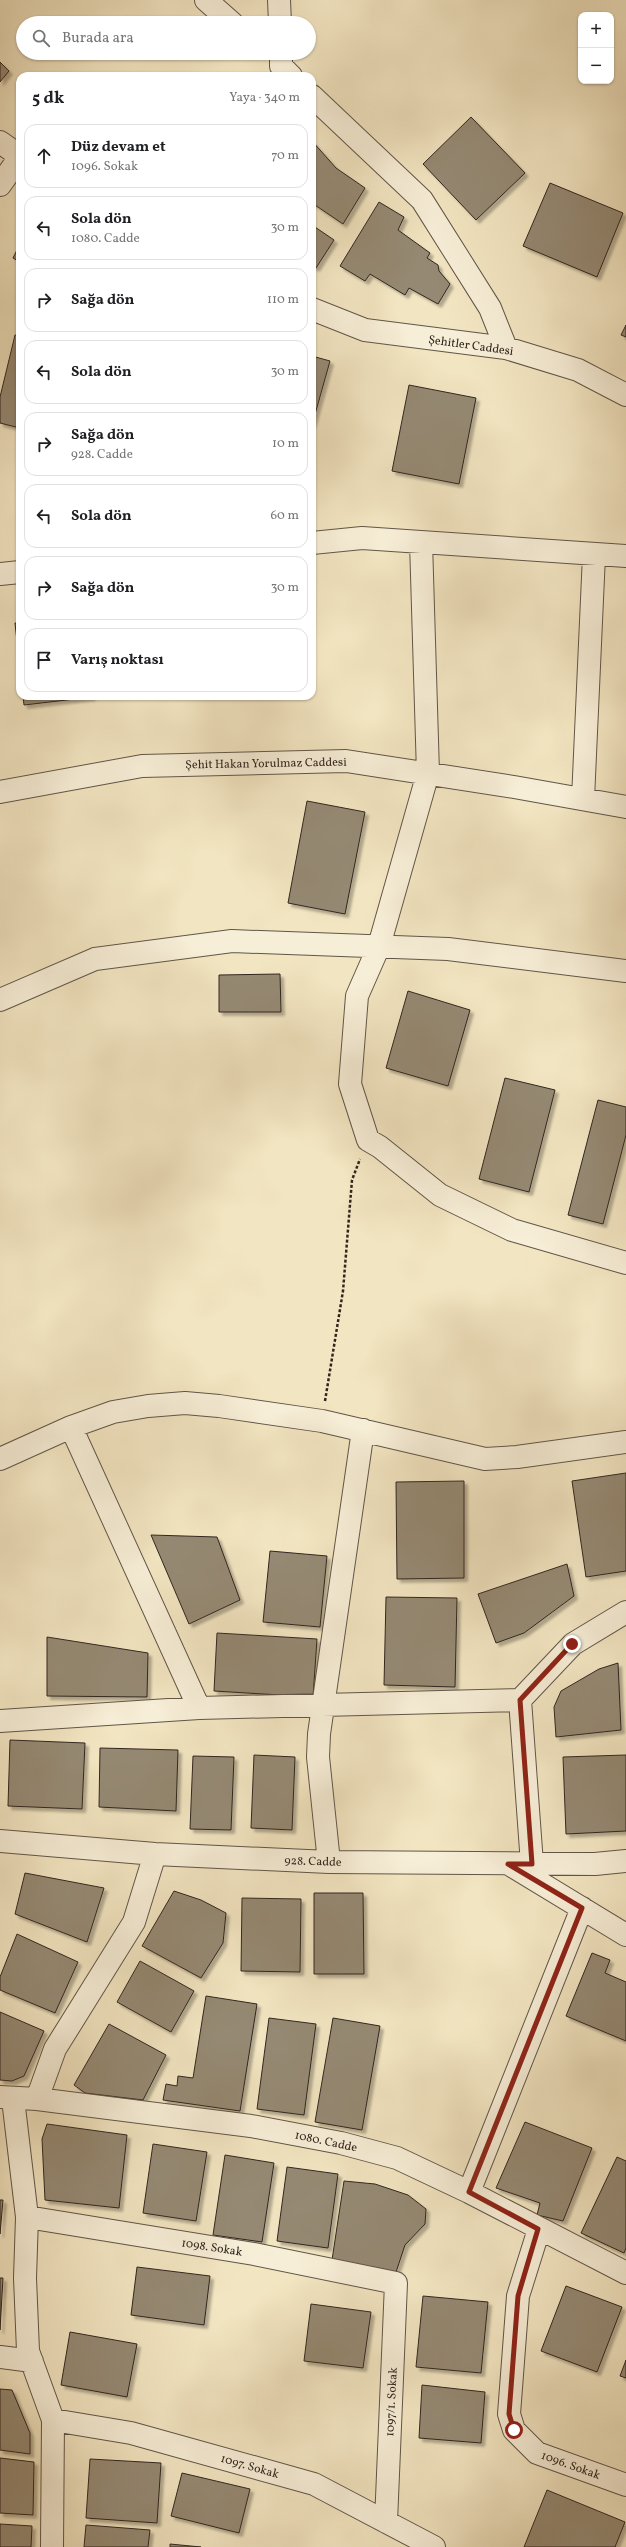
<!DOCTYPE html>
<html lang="tr">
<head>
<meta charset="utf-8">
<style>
	:root { --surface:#fff; --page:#f2f2f2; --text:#202124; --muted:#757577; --line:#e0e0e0 }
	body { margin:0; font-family:Vollkorn,serif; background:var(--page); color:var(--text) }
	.controls { position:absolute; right:12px; top:12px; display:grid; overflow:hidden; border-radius:8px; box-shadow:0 1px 3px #0004 }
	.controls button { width:36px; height:36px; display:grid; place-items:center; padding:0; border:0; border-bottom:1px solid var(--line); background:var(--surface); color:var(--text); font:20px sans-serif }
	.stop { position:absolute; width:12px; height:12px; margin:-9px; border:3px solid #8f2418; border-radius:50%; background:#fff }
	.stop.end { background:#8f2418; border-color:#fff; box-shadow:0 1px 4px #0008 }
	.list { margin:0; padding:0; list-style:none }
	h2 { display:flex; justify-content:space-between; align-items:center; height:52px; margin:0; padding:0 16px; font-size:17px }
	h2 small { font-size:13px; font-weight:400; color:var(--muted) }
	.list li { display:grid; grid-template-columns:26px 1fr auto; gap:12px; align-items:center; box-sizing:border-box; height:64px; margin:0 8px 8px; padding:0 8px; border:1px solid var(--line); border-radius:12px }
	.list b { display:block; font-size:15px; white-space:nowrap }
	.list p { margin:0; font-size:13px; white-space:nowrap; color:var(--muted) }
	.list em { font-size:13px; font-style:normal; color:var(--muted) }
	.icon { flex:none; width:22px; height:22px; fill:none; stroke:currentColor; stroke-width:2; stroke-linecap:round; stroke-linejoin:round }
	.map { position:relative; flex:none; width:626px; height:2547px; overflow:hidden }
	.search { position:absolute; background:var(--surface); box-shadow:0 1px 3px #0004; left:16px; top:16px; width:300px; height:44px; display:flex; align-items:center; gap:10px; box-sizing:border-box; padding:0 14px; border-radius:22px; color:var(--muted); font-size:15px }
	.panel { position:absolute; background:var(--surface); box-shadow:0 1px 3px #0004; left:16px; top:72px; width:300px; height:628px; border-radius:12px }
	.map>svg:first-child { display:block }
</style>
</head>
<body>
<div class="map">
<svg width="626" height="2547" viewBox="0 0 626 2547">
	<defs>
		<filter id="shadow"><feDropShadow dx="3.5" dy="3.5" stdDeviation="1" flood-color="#0004"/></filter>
	</defs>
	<rect width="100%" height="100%" fill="#f2e5c1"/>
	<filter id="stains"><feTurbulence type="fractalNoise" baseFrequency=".005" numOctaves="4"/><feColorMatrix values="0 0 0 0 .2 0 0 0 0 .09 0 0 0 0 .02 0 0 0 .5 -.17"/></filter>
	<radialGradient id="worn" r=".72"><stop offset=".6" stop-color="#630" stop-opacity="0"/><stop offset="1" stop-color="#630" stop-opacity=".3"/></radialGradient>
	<!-- building -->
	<path fill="#958973" stroke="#31261f" filter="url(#shadow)" d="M0,62L9,71L0,82Z
		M471,117L525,173L476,220L423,164Z
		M312,141L336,168L365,188L343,224L312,203Z
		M550,183L623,213L597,277L523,246Z
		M379,202L404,217L398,230L430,253L427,258L438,265L439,271L450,284L438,304L409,288L405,295L370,274L365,281L340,266Z
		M312,225L334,240L316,268L312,266Z
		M20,244V262L13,258Z
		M626,325V337L621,335Z
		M15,335L20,336V428L0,423V397Z
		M312,356L330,361L312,425Z
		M409,385L476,398L459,484L392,471Z
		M15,623H20V669Z
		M23,696H92V697L24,705Z
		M307,801L365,812L345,914L288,903Z
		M280,974L281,1012H219V975Z
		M408,991L470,1010L448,1086L386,1068Z
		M505,1078L555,1090L529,1192L479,1179Z
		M598,1100L626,1107V1135L603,1224L568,1215Z
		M626,1473V1571L586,1577L572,1481Z
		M464,1481V1578L397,1579L396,1482Z
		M151,1535L217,1537L240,1600L189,1624Z
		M270,1551L327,1556L320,1627L263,1622Z
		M567,1564L574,1596L524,1633L496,1643L478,1594Z
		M386,1597L457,1598L455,1687L384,1685Z
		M217,1633L317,1639L313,1697L214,1691Z
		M47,1637L148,1653L147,1697L47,1696Z
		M618,1663L621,1730L556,1737L554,1707L561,1691L599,1669Z
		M10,1740L85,1743L82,1809L8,1806Z
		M100,1748L178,1750L176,1811L99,1807Z
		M254,1755L295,1757L292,1830L251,1828Z
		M626,1755V1831L566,1834L563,1757Z
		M193,1756L234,1757L231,1830L190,1829Z
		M25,1873L104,1888L87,1942L15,1914Z
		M174,1891L201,1900L226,1913L223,1943L201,1978L142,1946Z
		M314,1893H363L364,1974H314Z
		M242,1898L301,1899L300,1972L241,1971Z
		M17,1934L78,1962L55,2013L0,1990V1977Z
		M592,1953L610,1960L605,1973L626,1982V2041L566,2016Z
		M140,1961L194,1991L171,2032L117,2002Z
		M206,1996L257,2004L240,2111L163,2100L166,2084L177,2086L178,2076L193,2078Z
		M0,2012L44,2031L24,2076L12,2081L0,2080Z
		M269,2018L316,2024L304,2115L257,2109Z
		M333,2018L380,2026L362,2130L315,2122Z
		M109,2024L166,2055L143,2100L85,2093L74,2085Z
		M525,2122L592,2148L563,2221L537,2215L540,2203L496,2188Z
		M47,2124L127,2135L119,2208L45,2200L42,2139Z
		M153,2144L207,2152L196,2221L143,2213Z
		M225,2155L274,2163L262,2242L213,2235Z
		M617,2157L626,2161V2248L624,2253L581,2233Z
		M287,2167L338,2174L328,2248L277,2241Z
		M344,2181L375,2184L408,2195L426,2209L425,2224L405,2245L396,2272L332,2260Z
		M0,2200H3L0,2234Z
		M137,2267L210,2276L204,2325L131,2315Z
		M0,2278H3L0,2330Z
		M566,2286L622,2307L597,2372L541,2351Z
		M423,2296L488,2302L481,2373L416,2367Z
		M311,2304L371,2312L363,2368L304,2361Z
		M70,2332L137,2344L127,2397L61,2385Z
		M626,2360V2378L620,2376Z
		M422,2385L485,2392L481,2443L419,2438Z
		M0,2389L12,2390L30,2433V2454L0,2450Z
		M0,2458L34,2462L33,2515L0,2513Z
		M90,2459L161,2463L157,2523L86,2518Z
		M182,2473L250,2489L239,2533L171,2516Z
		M547,2490L625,2522L615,2547H524Z
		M0,2524L32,2526L31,2547H0Z
		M86,2525L150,2530L148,2547H84Z
		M170,2544L201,2547H170Z"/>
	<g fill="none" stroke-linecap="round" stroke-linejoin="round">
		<!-- minor casing -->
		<g stroke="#615648" stroke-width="24">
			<path id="minor" d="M206,0L232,23
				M279,0L280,23
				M281,53V66L291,76
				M312,96L422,200L490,308L506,348
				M0,142L20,156
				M0,185L20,157
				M312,309L365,330L506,348L578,370L626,395
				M421,542L428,773L379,946L357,996L350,1084L368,1140L380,1147L440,1195L512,1230L626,1263
				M312,543L362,538L626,556
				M0,574L20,572
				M0,792L142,766L346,761L514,787L626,807
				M583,799L594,555
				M0,1000L95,959L232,941L448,949L626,971
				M71,1427L199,1708
				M0,1459L71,1427L113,1412L148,1406L185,1403L219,1406L322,1421L485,1459L517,1457L626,1442
				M520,1700L532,1864
				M0,1721L199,1708L520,1700L573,1644L626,1612
				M0,1841L155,1854L329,1862L595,1864L626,1861
				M329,1862L318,1757L319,1734L363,1430
				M509,1864L626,1935
				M0,2097L37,2099L251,2126L341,2143L397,2158L469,2192L626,2273
				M13,2099L27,2217L25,2278L28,2351L53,2420L52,2547
				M37,2099L55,2049L134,1922L155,1854
				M469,2192L582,1908
				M27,2217L254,2254L396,2283L386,2522
				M539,2229L518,2296L509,2414L514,2430L537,2453L626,2485
				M0,2357L32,2361
				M53,2420L131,2433L314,2484L434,2547"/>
		</g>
		<!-- path -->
		<path stroke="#31261f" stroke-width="2.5" stroke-dasharray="3 2" stroke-linecap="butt" d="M325,1401L343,1291L352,1180L360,1159"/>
		<!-- minor -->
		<use href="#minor" stroke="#f7eed7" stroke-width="22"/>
	</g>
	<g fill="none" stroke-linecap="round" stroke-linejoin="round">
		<!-- route -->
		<path stroke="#8f2418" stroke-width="5" d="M514,2430L509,2414L518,2296L538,2229L469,2192L582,1908L508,1864H532L520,1700L572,1644"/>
	</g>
	<g text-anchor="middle" stroke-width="3" stroke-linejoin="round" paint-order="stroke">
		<!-- street labels -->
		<g font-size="12" fill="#31261f" stroke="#f7eed7">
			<text transform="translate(471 345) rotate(8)" y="4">Şehitler Caddesi</text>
			<text transform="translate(266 763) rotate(-1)" y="4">Şehit Hakan Yorulmaz Caddesi</text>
			<text transform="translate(313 1861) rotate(2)" y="4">928. Cadde</text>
			<text transform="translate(326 2141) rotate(12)" y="4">1080. Cadde</text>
			<text transform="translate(212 2247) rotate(9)" y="4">1098. Sokak</text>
			<text transform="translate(391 2402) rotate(-87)" y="4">1097/1. Sokak</text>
			<text transform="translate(571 2465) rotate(20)" y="4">1096. Sokak</text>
			<text transform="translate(250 2466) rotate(16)" y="4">1097. Sokak</text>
		</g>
	</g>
	<rect width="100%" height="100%" filter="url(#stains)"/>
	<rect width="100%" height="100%" fill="url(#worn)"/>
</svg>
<div class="controls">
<button>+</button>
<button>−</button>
</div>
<div class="stop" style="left:514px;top:2430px"></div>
<div class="stop end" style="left:572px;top:1644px"></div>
<div class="search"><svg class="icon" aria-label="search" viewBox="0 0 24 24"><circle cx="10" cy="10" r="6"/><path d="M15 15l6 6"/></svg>Burada ara</div>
<section class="panel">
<h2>5 dk<small>Yaya · 340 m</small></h2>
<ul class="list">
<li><svg class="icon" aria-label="ahead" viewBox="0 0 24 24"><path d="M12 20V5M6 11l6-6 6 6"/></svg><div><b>Düz devam et</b><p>1096. Sokak</p></div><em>70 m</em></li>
<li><svg class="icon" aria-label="left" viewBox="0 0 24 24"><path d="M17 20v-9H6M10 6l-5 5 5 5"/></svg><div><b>Sola dön</b><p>1080. Cadde</p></div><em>30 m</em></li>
<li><svg class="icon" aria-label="right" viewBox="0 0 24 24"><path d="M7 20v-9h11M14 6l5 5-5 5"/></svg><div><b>Sağa dön</b></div><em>110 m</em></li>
<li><svg class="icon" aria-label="left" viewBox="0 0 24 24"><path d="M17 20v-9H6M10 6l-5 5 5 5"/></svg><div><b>Sola dön</b></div><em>30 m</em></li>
<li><svg class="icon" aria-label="right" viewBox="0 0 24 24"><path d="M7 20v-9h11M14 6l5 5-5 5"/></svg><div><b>Sağa dön</b><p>928. Cadde</p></div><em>10 m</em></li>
<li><svg class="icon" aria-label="left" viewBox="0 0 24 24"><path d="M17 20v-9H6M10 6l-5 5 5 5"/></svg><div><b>Sola dön</b></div><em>60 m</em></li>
<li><svg class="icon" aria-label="right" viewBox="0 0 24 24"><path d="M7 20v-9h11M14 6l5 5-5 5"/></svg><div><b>Sağa dön</b></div><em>30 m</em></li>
<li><svg class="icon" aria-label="arrive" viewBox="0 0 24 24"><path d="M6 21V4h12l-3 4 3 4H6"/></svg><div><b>Varış noktası</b></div></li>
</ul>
</section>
</div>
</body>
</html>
